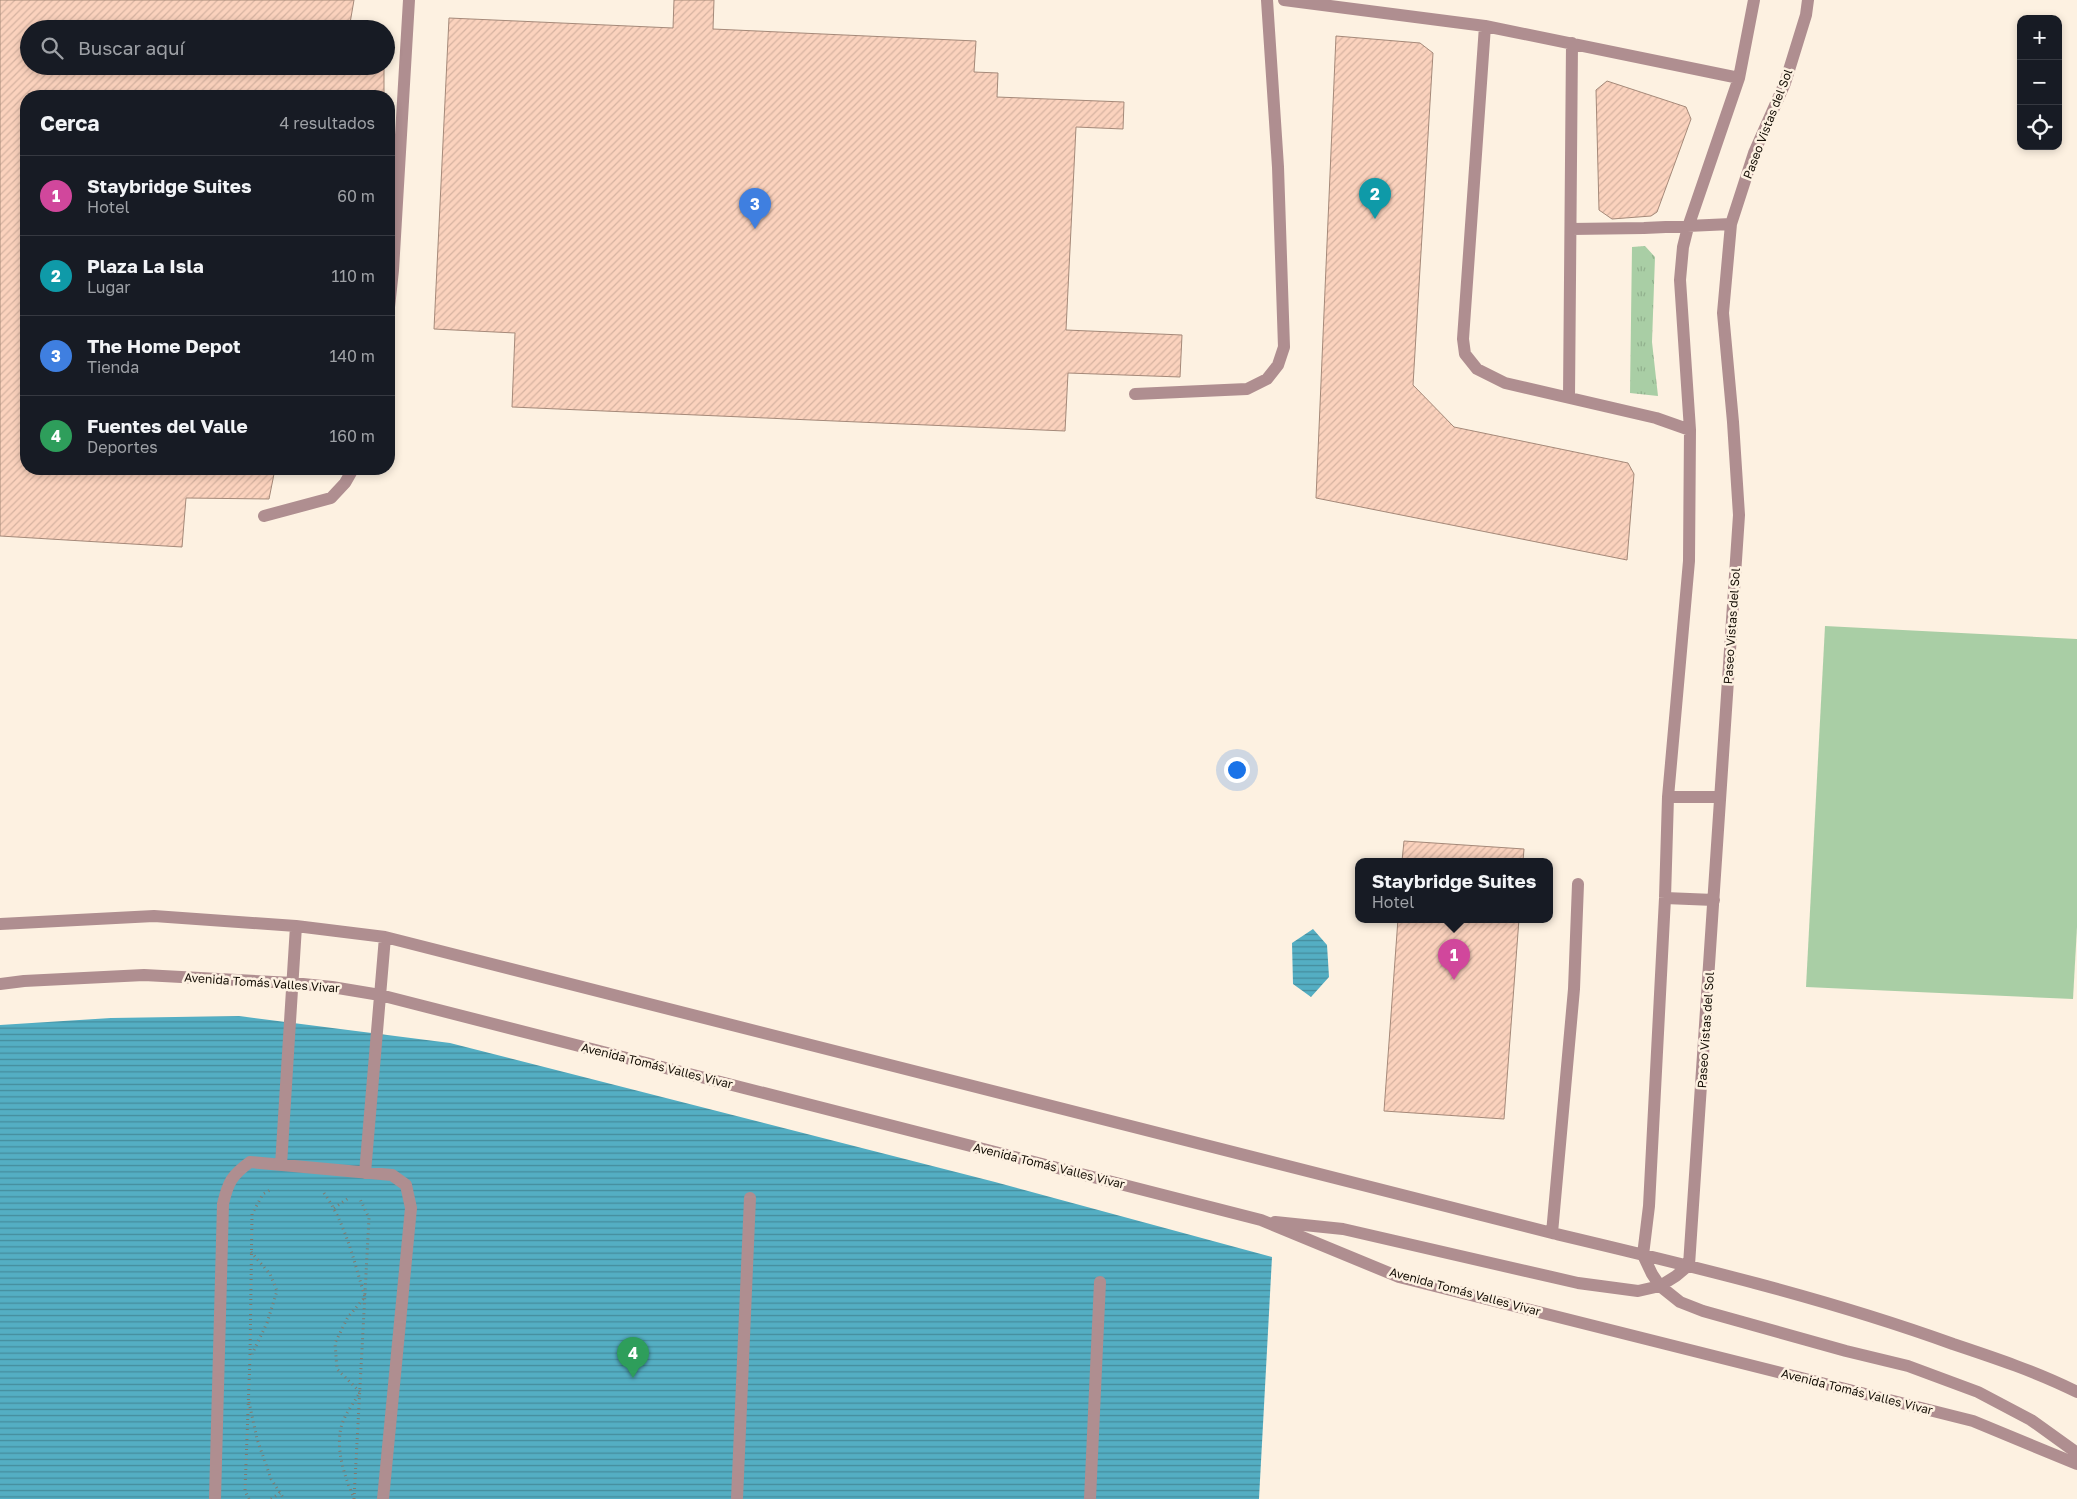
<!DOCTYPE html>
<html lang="es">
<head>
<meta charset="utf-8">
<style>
	:root { --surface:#171b24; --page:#242831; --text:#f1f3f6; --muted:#9ea1a6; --line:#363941; --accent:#1d8bb1 }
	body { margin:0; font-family:"Golos Text",sans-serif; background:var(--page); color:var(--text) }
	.controls { position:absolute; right:15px; top:15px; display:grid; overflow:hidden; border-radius:10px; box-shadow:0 2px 8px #0003 }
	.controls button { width:45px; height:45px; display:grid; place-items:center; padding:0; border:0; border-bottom:1px solid var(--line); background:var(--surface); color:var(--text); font:25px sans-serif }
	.you { position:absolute; left:1236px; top:769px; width:18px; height:18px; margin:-12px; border:4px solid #fff; border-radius:50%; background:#1a73e8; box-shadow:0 0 0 8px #1a73e833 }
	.badge { display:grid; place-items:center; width:32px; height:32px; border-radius:50%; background:var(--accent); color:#fff; font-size:16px; font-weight:700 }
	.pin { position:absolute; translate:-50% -41px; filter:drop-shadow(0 1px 2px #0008) }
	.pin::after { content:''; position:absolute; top:26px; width:18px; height:15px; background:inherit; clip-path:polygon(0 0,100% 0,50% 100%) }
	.popup { position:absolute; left:1355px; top:858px; width:198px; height:65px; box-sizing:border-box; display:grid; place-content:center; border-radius:10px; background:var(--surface); filter:drop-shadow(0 1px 4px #0005); font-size:16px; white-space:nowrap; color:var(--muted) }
	.popup b { font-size:19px; color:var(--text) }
	.popup::after { content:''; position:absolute; left:50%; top:100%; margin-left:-10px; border:10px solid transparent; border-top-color:var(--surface) }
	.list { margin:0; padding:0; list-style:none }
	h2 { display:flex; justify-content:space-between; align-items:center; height:65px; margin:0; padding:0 20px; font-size:21px }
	h2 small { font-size:16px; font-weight:400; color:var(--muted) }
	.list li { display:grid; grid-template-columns:32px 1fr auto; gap:15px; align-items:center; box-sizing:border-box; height:80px; padding:0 20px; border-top:1px solid var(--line) }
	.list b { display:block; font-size:19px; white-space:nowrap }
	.list p { margin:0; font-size:16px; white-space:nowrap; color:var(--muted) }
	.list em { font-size:16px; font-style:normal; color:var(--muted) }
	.icon { flex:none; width:28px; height:28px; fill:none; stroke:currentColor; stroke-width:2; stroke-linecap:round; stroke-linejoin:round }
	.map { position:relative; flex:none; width:2077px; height:1499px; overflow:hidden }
	.search { position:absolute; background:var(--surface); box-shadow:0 2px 8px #0003; left:20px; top:20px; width:375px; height:55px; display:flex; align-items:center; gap:12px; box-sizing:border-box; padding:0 18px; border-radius:28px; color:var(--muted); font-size:19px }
	.panel { position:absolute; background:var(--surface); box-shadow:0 2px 8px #0003; left:20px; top:90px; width:375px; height:385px; border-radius:20px }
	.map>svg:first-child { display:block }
</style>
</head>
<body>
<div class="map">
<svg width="2077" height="1499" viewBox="0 0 2077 1499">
	<defs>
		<pattern id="park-tufts" width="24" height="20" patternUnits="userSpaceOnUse" patternTransform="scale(1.25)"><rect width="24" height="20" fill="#a9cea5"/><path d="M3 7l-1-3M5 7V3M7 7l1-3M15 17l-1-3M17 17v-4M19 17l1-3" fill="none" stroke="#91b08d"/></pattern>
		<pattern id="water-rules" width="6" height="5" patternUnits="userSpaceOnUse" patternTransform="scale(1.25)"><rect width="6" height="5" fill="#54aec3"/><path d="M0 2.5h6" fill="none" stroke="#458c9c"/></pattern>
		<pattern id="building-hatch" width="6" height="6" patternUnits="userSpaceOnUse" patternTransform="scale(1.25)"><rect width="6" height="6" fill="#fbd2bd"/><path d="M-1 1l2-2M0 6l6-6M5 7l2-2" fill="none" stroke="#d6b3a1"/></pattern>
	</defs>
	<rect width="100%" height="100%" fill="#fdf1e1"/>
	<!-- grass -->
	<path fill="#a9cea5" d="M1825,626L2077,639V927L2073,999L1806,987Z"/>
	<!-- park -->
	<path fill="url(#park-tufts)" d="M1645,246L1655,257L1652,342L1658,396L1630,393L1632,247Z"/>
	<!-- water -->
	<path fill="url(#water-rules)" d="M1313,929L1327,945L1329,977L1311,997L1293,984L1292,943Z
		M239,1016L450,1043L995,1182L1272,1257L1259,1499H0V1025L111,1018Z"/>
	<!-- building -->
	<path fill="url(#building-hatch)" stroke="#a58979" d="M0,0H354L349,29H29V66H384V96H26V469H275L269,499L186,498L182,547L0,536Z
		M674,0H714L713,29L976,41L974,72L998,73L997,97L1124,102L1123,129L1076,127L1066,330L1182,335L1180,377L1068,373L1065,431L512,407L515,333L434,329L449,18L673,28Z
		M1336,36L1420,43L1433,53L1413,385L1454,427L1628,463L1634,474L1627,560L1316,498Z
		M1607,81L1686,107L1691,119L1657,212L1651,216L1612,219L1599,210L1596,90Z
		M1404,841L1524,849L1523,861H1402Z
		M1398,919H1519L1504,1119L1384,1111Z"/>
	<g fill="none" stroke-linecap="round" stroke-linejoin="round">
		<!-- path -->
		<path stroke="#837a6e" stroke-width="3" stroke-dasharray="1 4" stroke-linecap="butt" d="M324,1193C346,1224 354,1262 365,1297L348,1317L335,1343L337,1369L360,1392C355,1401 348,1410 344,1419C333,1443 344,1476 354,1498
			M334,1208L350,1197
			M251,1252L270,1274L277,1291L267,1323L252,1354
			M249,1402L257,1439L271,1479L284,1499
			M249,1499L245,1491L250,1357L252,1214L263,1194L272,1189
			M271,1499L280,1493
			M354,1499L369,1218L359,1197"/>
		<!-- minor -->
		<path stroke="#af8e90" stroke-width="12" d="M1284,0L1485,26
			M1754,0L1739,78L1688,227L1683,247L1680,280L1690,430L1689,561L1668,797L1665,898L1649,1206L1643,1255L1652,1274L1660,1286L1680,1302L1703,1311L1846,1351L1908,1366L1978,1392L2031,1420L2077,1453
			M1571,229L1644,228L1731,224
			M389,307L393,270L409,0
			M1135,394L1247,389L1267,379L1278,365L1284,347L1278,167L1267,0
			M1569,397L1572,43
			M1690,430L1656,418L1505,383L1477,369L1465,354L1463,339L1485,26L1739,78
			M264,516L331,498L345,483L353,469
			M1668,797H1720
			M1665,898L1714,900
			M0,924L154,916L296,926L385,937L1552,1233C1687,1265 1823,1297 1953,1344C1995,1358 2037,1372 2077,1392
			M0,984L24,981L144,975L293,983L332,987L380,995L1261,1220L1399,1277L1973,1421L2077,1464
			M281,1165L296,926
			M365,1173L385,937
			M1275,1222L1343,1229L1578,1283L1638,1291L1660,1286L1676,1276L1689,1265L1739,515L1733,422L1723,313L1731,224L1754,153L1785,83L1806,15L1808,0
			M1552,1233L1574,989L1578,884
			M215,1499L223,1204C228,1182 232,1175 250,1162L392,1175L406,1185L411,1208L383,1499
			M737,1499L750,1198
			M1090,1499L1100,1282"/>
	</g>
	<g text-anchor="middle" stroke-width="5" stroke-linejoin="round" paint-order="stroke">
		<!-- street labels -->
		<g font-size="12" fill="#161007" stroke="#fdf1e1">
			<text transform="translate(1768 124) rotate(-69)" y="4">Paseo Vistas del Sol</text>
			<text transform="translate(1732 626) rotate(-86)" y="4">Paseo Vistas del Sol</text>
			<text transform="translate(262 983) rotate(4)" y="4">Avenida Tomás Valles Vivar</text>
			<text transform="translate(1706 1030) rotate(-86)" y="4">Paseo Vistas del Sol</text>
			<text transform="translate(657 1066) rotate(14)" y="4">Avenida Tomás Valles Vivar</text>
			<text transform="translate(1049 1166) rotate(14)" y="4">Avenida Tomás Valles Vivar</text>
			<text transform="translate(1465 1292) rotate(15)" y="4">Avenida Tomás Valles Vivar</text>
			<text transform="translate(1857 1392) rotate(14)" y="4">Avenida Tomás Valles Vivar</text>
		</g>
	</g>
</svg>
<div class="controls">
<button>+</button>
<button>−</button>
<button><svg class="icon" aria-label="locate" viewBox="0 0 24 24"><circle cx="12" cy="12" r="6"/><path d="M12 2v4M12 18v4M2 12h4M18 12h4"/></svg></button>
</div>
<div class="you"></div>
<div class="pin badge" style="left:1454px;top:980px;background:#d1479c">1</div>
<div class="popup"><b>Staybridge Suites</b>Hotel</div>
<div class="pin badge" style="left:1375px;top:219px;background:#0f9aa8">2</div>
<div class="pin badge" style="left:755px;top:229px;background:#3f7fe0">3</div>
<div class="pin badge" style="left:633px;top:1378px;background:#2e9e5b">4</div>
<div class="search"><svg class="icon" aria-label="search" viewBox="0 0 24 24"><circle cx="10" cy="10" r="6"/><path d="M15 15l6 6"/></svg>Buscar aquí</div>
<section class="panel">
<h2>Cerca<small>4 resultados</small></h2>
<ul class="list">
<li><span class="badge" style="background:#d1479c">1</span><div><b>Staybridge Suites</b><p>Hotel</p></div><em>60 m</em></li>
<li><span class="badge" style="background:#0f9aa8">2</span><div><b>Plaza La Isla</b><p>Lugar</p></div><em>110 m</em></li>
<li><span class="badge" style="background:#3f7fe0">3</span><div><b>The Home Depot</b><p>Tienda</p></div><em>140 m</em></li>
<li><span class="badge" style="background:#2e9e5b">4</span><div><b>Fuentes del Valle</b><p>Deportes</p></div><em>160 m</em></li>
</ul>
</section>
</div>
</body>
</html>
